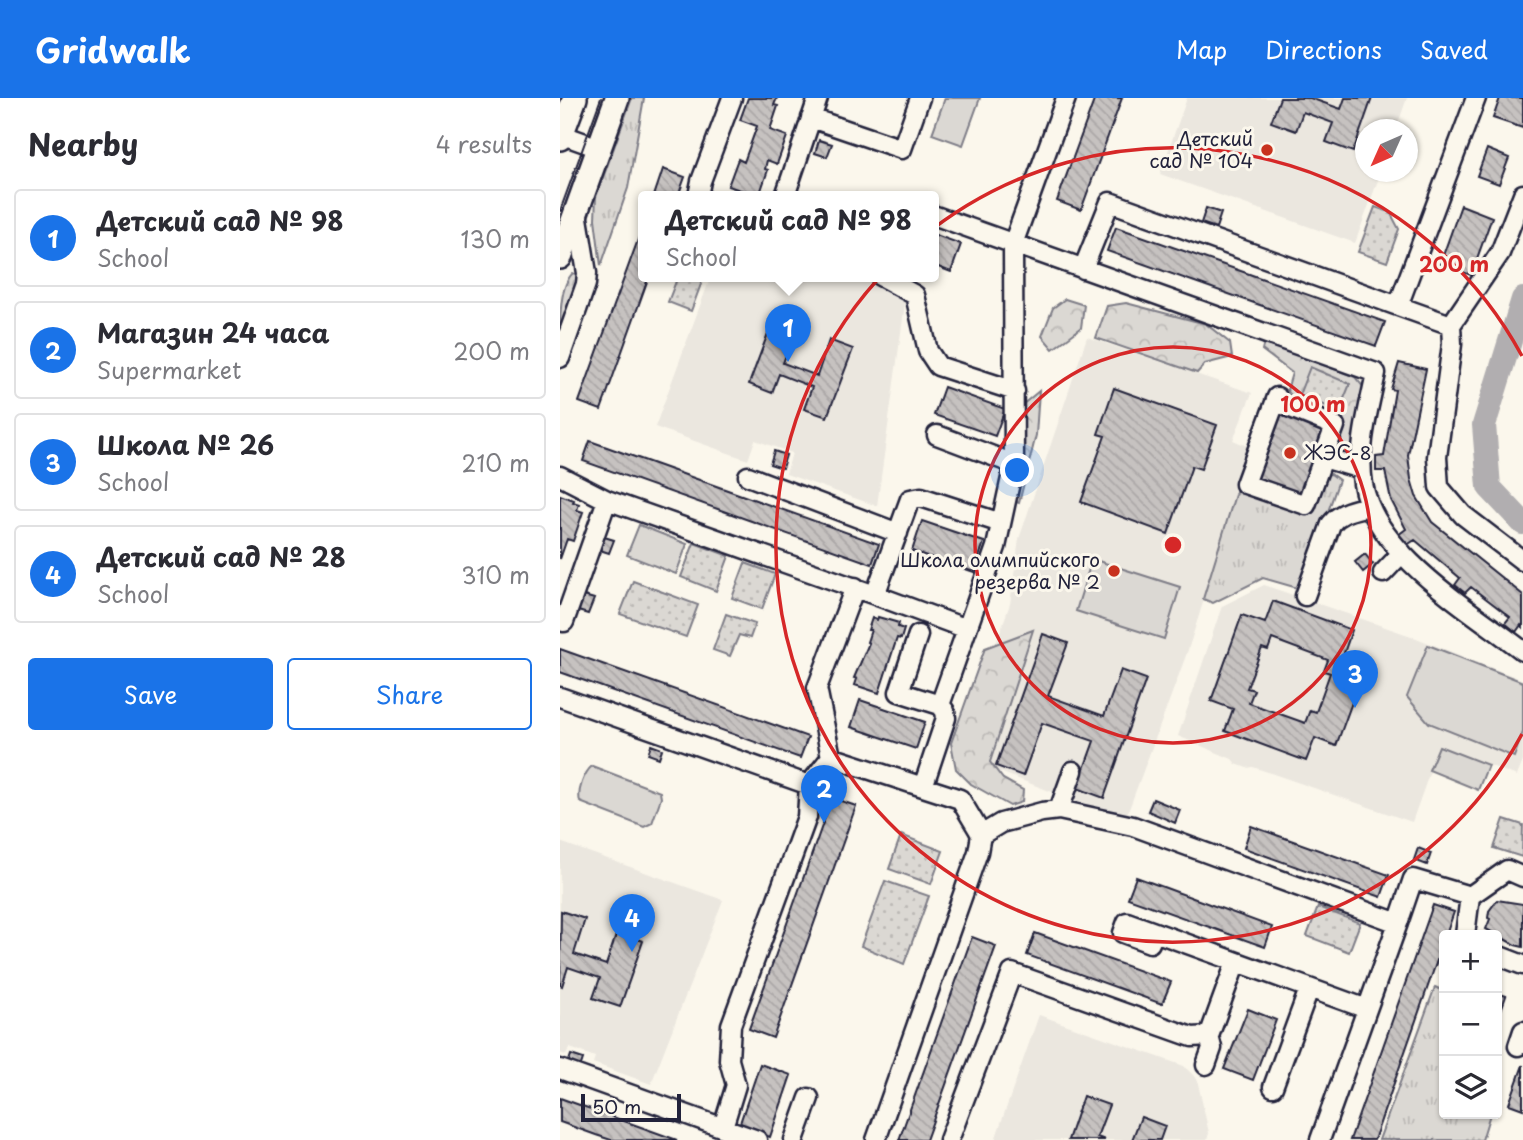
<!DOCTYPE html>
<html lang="en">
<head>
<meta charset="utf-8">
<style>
	:root { --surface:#fff; --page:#f2f2f3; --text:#2b2b33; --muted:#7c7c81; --line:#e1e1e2; --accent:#1a73e8 }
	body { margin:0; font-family:"Playpen Sans",sans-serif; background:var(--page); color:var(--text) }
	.controls { position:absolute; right:21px; bottom:21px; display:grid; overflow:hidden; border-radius:7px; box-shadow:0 2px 5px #0004 }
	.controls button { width:63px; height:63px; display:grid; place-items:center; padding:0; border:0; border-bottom:2px solid var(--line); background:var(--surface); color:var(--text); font:35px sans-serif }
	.compass { position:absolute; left:795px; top:21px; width:63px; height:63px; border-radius:50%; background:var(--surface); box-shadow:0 2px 5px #0004; rotate:225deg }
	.scale { position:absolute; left:21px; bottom:18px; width:100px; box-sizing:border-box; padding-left:7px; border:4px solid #22223b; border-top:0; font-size:19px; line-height:24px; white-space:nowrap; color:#22223b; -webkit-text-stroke:5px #fbf7ec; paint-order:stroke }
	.you { position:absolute; left:458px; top:373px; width:24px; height:24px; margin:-18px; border:5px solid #fff; border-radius:50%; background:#1a73e8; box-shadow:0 0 0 10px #1a73e833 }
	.badge { display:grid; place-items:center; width:46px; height:46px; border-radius:50%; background:var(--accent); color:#fff; font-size:23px; font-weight:700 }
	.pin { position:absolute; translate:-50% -58px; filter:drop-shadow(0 2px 4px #0008) }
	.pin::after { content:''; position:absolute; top:37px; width:24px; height:21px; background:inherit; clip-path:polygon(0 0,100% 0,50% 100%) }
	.popup { position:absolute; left:78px; top:93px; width:301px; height:91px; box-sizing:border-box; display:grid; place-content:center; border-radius:7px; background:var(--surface); filter:drop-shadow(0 2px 5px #0005); font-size:23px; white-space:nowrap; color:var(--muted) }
	.popup b { font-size:26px; color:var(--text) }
	.popup::after { content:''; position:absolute; left:50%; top:100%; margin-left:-14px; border:14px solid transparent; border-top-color:var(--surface) }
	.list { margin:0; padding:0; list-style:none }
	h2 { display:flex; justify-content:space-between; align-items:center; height:91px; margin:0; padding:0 28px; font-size:30px }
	h2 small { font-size:23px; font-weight:400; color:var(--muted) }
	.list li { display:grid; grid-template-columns:46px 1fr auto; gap:21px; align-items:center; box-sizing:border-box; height:98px; margin:0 14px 14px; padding:0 14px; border:2px solid var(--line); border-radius:7px }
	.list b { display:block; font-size:26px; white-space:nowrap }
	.list p { margin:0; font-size:23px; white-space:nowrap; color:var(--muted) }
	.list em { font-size:23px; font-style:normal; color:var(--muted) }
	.actions { display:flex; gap:14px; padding:21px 28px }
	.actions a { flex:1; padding:16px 0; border:2px solid var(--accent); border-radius:7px; text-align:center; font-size:24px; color:var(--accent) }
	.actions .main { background:var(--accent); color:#fff }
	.icon { flex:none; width:38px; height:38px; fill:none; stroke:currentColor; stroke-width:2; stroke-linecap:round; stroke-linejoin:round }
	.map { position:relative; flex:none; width:963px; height:1042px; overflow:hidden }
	header { display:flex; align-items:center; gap:42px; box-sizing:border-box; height:98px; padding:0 35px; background:var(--accent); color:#fff }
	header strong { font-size:33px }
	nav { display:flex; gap:38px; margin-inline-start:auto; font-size:24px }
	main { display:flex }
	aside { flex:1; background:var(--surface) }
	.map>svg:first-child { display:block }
</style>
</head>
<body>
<header>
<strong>Gridwalk</strong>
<nav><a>Map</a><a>Directions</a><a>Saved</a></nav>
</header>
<main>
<aside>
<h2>Nearby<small>4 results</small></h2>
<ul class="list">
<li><span class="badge">1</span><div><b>Детский сад № 98</b><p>School</p></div><em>130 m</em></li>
<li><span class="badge">2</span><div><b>Магазин 24 часа</b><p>Supermarket</p></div><em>200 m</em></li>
<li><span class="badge">3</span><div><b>Школа № 26</b><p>School</p></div><em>210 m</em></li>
<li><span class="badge">4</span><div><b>Детский сад № 28</b><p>School</p></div><em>310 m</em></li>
</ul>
<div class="actions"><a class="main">Save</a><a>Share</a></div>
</aside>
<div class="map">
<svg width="963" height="1042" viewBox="0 0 963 1042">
	<defs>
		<pattern id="grass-tufts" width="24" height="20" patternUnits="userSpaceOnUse" patternTransform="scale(1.75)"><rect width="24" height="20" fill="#dbd8d3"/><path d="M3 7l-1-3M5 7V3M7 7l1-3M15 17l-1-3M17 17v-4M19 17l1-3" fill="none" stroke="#bcb9b6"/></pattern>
		<pattern id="forest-crowns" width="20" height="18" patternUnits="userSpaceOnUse" patternTransform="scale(1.75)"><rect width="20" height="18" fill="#dbd8d3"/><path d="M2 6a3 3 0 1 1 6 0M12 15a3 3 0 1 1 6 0" fill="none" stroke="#bcb9b6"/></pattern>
		<pattern id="park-dots" width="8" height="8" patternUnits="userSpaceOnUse" patternTransform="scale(1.75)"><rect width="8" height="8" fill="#dbd8d3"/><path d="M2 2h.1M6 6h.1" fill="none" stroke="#bcb9b6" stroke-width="1.8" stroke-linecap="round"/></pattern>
		<pattern id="building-back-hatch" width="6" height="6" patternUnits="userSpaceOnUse" patternTransform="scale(1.75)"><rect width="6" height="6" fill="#c6c2c0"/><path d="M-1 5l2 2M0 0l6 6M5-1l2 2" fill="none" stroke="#aaa6a6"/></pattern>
	</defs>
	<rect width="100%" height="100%" fill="#fbf7ec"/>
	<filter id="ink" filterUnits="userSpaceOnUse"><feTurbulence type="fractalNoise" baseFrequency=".0143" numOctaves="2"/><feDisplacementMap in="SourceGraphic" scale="14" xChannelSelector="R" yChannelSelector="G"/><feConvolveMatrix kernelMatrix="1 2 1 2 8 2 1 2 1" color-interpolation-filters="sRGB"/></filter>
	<g filter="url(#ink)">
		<!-- built -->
		<path fill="#ebe7df" d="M627,0H847L836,31L806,32V74H821L795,145L600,76Z
			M151,178H295L346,198L317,408L226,376L232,355L195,342L188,362L95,329Z
			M527,239L692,295L673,342L692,350L628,552L565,722L414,664L403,638L450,506L459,441Z
			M704,487L851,538L963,582V663L957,678L879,648L852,724L693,669L687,670L676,666L672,661L618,638L662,508Z
			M0,744L163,802L91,986L33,965L35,959L10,950L6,957L0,955Z
			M479,917L624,968L637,981L649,1035L647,1042H435Z"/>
		<!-- grass -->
		<path fill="url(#grass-tufts)" stroke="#7e7d87" stroke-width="2" d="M72,0H84L68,90L41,168L35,121L36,99Z
			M13,175L20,179L0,238C0,219 0,187 13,175Z
			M771,376L779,382L741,491L703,480L653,505L643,501L678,387Z
			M875,889L884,893V1016H930L922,1042H819Z"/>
		<!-- forest -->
		<path fill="url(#forest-crowns)" stroke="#7e7d87" stroke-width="2" d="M505,201L524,207L521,230L493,251L482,238L493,210Z
			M566,205L646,226L670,245L672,259L645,266L637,275L536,240L547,208Z
			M704,244L795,279L806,292L790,357L780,355C772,329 742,315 727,292L732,275L702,252Z
			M479,293L476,337L459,405L450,402L462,307Z
			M473,532L430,664L443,681L463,692L462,704L450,708L411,686L396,671L391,645L425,550Z"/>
		<!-- park -->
		<path fill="url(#park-dots)" stroke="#7e7d87" stroke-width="2" d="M815,109L830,114L839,131L827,164L798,154Z
			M118,178H144L131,213L108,204Z
			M750,269L790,286L779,313L739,297Z
			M134,445L169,458L156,493L121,479Z
			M185,465L215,476L202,511L172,500Z
			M73,483L138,507L126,539L60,516Z
			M166,516L195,526L190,540L179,537L170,558L153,552Z
			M944,721L963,727L962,759L934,750Z
			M341,737L383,753L371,786L329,771Z
			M325,783L369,798L344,866L301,848Z
			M758,809L800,825L789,854L747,838Z"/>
		<!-- garden -->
		<path fill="#dbd8d3" stroke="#7e7d87" stroke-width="2" d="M385,0H420L403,47L372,36Z
			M79,427L127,446L116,476L67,457Z
			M532,461L620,489L604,541L516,513Z
			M868,547L963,584V634L954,659L869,625L847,599Z
			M879,648L928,667L918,692L869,672Z
			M32,668L100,694L101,700L92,725L84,729L20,704C17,693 24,675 32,668Z"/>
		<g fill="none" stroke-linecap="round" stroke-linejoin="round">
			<!-- river -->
			<path stroke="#b1aeb0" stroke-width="24" d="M963,201L924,327L929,389L963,425"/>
		</g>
		<!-- building -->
		<path fill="url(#building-back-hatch)" stroke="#22223b" stroke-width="2" fill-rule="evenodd" d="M188,0H217L214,7L218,8L210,32L227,38L217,66L207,62L205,71L208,72L199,98L168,88L178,61L184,64L197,28L180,22Z
			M535,0H562L521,112L497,103Z
			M720,0H750L781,11L785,0H812L793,54L766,44L773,25L743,14L736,33L711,24Z
			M940,0H963V30L933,20Z
			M259,42L272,46L267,59L255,55Z
			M927,51L949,60L939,86L917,78Z
			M103,71L125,79L118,98H94Z
			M901,107L932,119L911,177L880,166Z
			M646,110L661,115L656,130L641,125Z
			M83,128V178H89L41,312L19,304Z
			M556,129L825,224L816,248L547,153Z
			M373,136L401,146L391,174L373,167Z
			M213,222L236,230L223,265L257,278L269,242L293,251L267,319L244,311L252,289L219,276L212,295L189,286Z
			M839,265L866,271L848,357L851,381L856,398L872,424L963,497V529L961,527L956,534L945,525L950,519L911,489L905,495L895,487L900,480L855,442L847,447L838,437L846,431L831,402L825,373H816V359L824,358L835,292L831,291Z
			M384,289L445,311L435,338L374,317Z
			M554,290L657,327L641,371L632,368L608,436L521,404L545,338L538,336Z
			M718,312L768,331L742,398L693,379Z
			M30,343L319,446L312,466L23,363Z
			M214,353L226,357L222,370L210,366Z
			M0,397L14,402L13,404L19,406L17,412L23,414L13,443L7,441L0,461Z
			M362,423L424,444L414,474L352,453Z
			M41,438L54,442L49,455L37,451Z
			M805,456L813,466L803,474L795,464Z
			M24,498L34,501L28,516L18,513Z
			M713,503L792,532L784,555L807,563L776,648L755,640L746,663L665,633L673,611L651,603L682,517L705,525ZM712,541L768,562L764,573L770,575L756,614L750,612L745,625L689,605L694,592L687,590L702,550L708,552Z
			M318,519L339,525L338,529L344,531L341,541L337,540L319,595L295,587L297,581L294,580L309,545L307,544L311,532H308L312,520L317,522Z
			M483,536L508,545L488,598L544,618L561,572L586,581L544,700L517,690L534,643L482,625L463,678L436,668Z
			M0,551L248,639L240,660L0,574Z
			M300,602L365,624L356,651L291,629Z
			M91,647L102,651L99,660L88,656Z
			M272,700L296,708L213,940L189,931Z
			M593,701L620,712L615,725L588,713Z
			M691,728L829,777L821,799L684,750Z
			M858,750L871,755L867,767L854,762Z
			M576,779L712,829L705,849L568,800Z
			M937,802L963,806V849L955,847L926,831L930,821L928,820L929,813Z
			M873,807L894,814L814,1042H790Z
			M1,813L25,821L14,856L46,867L57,834L83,843L60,909L33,900L40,880L8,869L2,888L0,887Z
			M475,835L611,884L602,906L467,857Z
			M412,839L436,848L366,1042H339Z
			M937,895L946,898L941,912L937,910Z
			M688,911L716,922L693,982L664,971Z
			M11,957L23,961L20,970L8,966Z
			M200,966L231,977L210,1039L179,1028Z
			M963,967V1011L949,1006Z
			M523,998L549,1007L537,1039L545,1042H508Z
			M0,1000L117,1042H51L36,1037L0,1024Z
			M581,1019L605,1028L600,1042H572Z"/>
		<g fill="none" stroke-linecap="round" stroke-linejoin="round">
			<!-- minor casing -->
			<g stroke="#22223b" stroke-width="23">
				<path id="minor" d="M251,20L342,51L360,0
					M0,36L39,50
					M138,98L141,83L172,0
					M225,98L258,0
					M373,117L816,275C809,310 797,350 803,386C815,456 911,512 963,553
					M523,171L550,104L838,208L916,0
					M320,178L355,197L368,253L378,268L455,293
					M838,208L891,227L940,155L963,96
					M891,227L892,246L877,359L879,389L903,417L963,463
					M0,260L26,186L27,175L17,114
					M716,304L775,328L746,407L685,386L717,299
					M377,337L454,366
					M764,360L801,371
					M0,378L47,402L315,497
					M188,378L338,435
					M823,475L842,455
					M745,498L771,426C781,413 794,412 809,408
					M0,523L4,524L47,402
					M407,531L315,497L350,401L361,399L441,425
					M358,537L339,594L380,607
					M0,599L249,687L271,659L363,689
					M271,659L257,590L295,489
					M499,712L513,673
					M421,737L441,725L482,714L499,712L573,728L838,825L760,1042
					M838,825L853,781L910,798L947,772L963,779
					M593,834L590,845L563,835L567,824L807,911
					M905,837L910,798
					M937,857L963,867
					M958,948L963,933
					M646,967L652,950L649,938L676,864
					M0,971L197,1042
					M713,989L749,891
					M163,1029L176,987L169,962L171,927L247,719L249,687
					M234,1042L249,1000
					M316,1042L418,754L421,737L418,731L400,701L363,689L386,620L385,613L380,607L436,449L454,366L453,146L506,0
					M389,1042L452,875L632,939L649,938"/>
			</g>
			<!-- major casing -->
			<g stroke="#22223b" stroke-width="28">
				<path id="major" d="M0,40L15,0
					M0,159L57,0"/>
			</g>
			<!-- minor -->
			<use href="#minor" stroke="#fbf7ec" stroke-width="18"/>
			<!-- major -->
			<use href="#major" stroke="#fbf7ec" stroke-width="23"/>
			<!-- tram -->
			<path stroke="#22223b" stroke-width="2" d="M0,113L41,0"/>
		</g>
	</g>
	<!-- distance rings -->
	<g fill="none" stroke="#d62828" stroke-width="3.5">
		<circle cx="613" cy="447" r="198"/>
		<path d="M962 636A397 397 0 1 1 962 258"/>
	</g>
	<!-- markers -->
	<g fill="#c8321e" stroke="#fbf7ec" stroke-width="2.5">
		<circle cx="707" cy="52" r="7"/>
		<circle cx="730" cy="355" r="7"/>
		<circle cx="554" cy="473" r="7"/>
	</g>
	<g text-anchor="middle" stroke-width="6" stroke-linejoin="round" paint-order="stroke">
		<!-- poi labels -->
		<g font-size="19" fill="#22223b" stroke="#fbf7ec" text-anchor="end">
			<text x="693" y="48">Детский<tspan x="693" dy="22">сад № 104</tspan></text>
			<text x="744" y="362" text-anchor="start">ЖЭС-8</text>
			<text x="540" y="469">Школа олимпийского<tspan x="540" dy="22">резерва № 2</tspan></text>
		</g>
	</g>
	<circle cx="613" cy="447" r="10" fill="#d62828" stroke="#fbf7ec" stroke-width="3.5"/>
	<g font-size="21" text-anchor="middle" font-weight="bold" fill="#d62828" stroke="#fbf7ec" stroke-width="6" stroke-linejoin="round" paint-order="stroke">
		<text x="894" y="174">200 m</text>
		<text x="753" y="314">100 m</text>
	</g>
</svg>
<div class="controls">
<button>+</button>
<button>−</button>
<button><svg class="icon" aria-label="layers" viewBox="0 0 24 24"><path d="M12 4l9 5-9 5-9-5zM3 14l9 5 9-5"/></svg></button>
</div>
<svg class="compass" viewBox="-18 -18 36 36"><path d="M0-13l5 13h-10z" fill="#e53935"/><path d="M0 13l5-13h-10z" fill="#7c7c81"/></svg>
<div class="scale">50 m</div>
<div class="you"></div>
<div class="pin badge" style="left:228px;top:264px">1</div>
<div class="popup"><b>Детский сад № 98</b>School</div>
<div class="pin badge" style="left:264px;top:725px">2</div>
<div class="pin badge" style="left:795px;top:610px">3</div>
<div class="pin badge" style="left:72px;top:854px">4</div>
</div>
</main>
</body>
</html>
